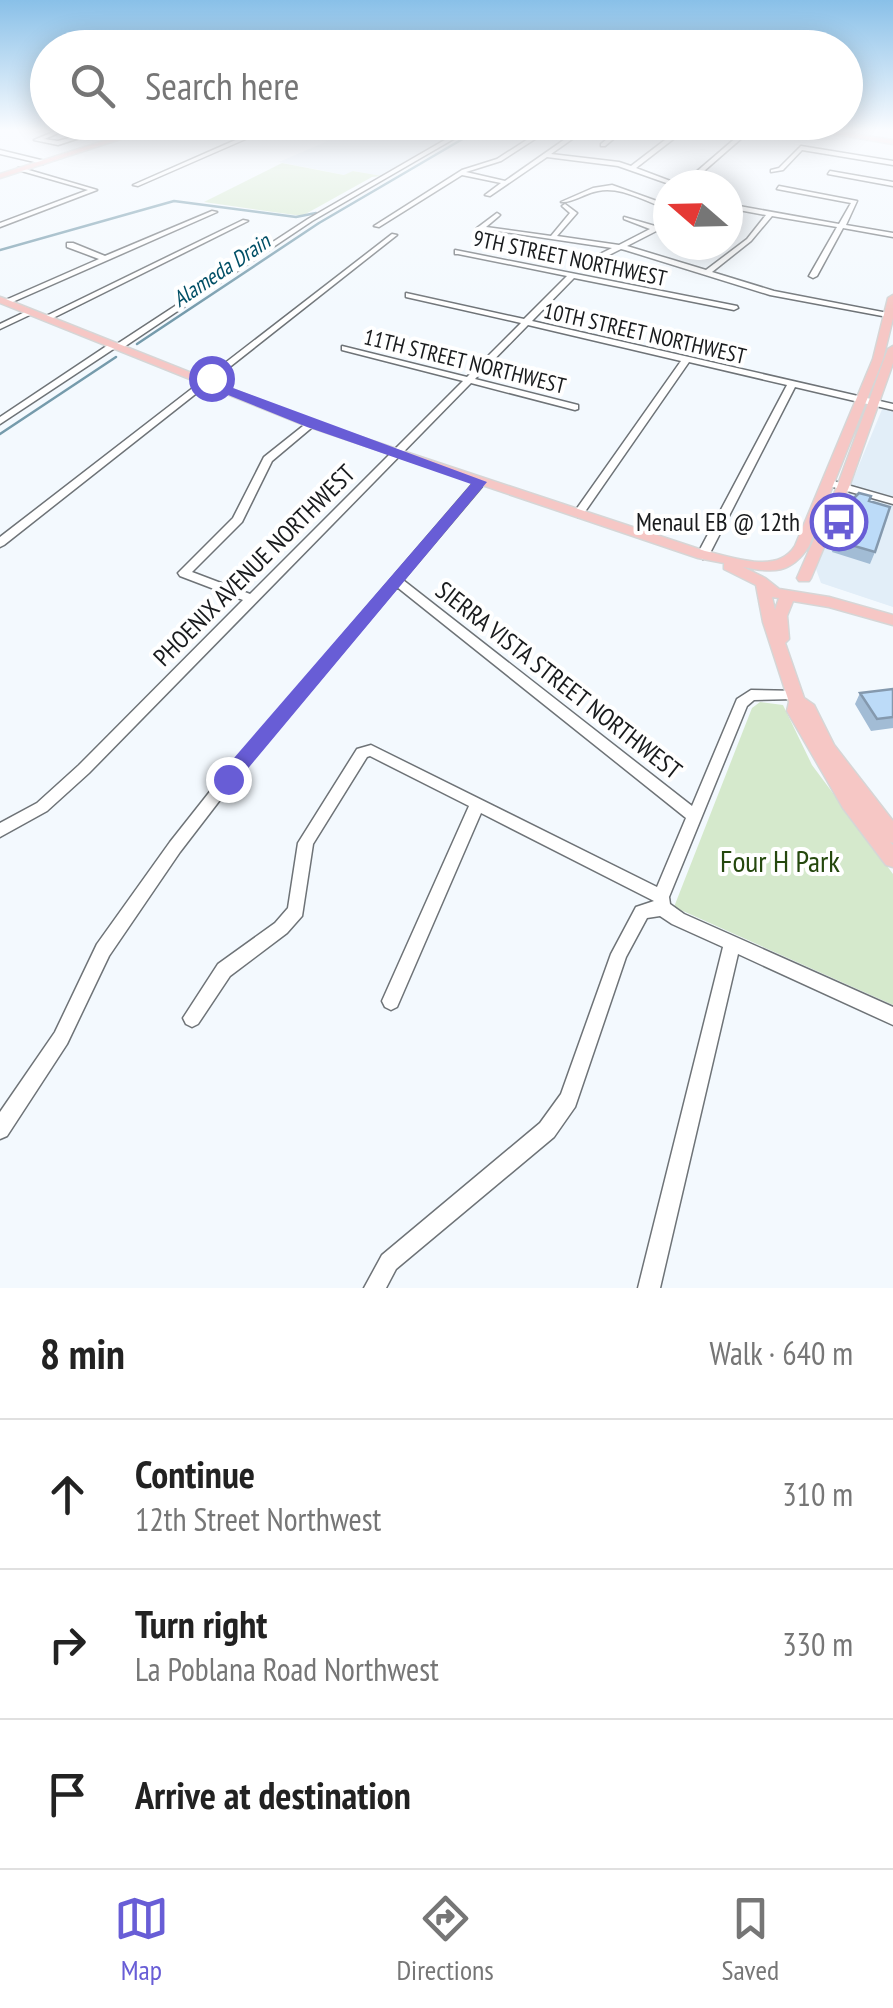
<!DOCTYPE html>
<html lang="en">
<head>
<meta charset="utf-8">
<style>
	:root { --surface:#fff; --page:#f6f6f6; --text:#222; --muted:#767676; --line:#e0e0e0; --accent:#685dd6 }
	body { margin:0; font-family:"PT Sans Narrow",sans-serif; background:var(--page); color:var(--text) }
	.compass { position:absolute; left:653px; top:170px; width:90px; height:90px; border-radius:50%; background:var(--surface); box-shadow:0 5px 25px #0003; rotate:290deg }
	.stop { position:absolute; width:30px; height:30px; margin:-22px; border:8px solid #685dd6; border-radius:50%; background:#fff }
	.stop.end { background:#685dd6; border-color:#fff; box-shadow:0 2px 10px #0008 }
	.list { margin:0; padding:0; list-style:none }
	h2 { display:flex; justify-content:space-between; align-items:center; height:130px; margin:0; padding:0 40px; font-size:42px }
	h2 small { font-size:32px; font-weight:400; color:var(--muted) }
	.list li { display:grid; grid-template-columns:65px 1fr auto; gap:30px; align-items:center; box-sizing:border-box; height:150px; padding:0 40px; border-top:2px solid var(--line) }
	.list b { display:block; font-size:38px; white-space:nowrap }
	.list p { margin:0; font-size:32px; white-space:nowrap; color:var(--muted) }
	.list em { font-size:32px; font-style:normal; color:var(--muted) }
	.icon { flex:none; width:55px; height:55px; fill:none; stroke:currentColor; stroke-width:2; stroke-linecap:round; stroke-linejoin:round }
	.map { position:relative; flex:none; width:893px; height:1288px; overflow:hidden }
	.search { position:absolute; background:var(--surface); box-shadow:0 5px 25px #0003; left:30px; right:30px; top:30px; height:110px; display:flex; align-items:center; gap:25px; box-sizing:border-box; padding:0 35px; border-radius:55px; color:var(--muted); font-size:38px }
	.sheet { height:580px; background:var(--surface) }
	nav { display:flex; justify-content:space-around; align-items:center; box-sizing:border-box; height:140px; border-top:2px solid var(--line); background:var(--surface); font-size:28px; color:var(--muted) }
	nav a { display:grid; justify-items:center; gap:5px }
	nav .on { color:var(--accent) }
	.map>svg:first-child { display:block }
</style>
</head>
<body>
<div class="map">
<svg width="893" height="1288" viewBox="0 0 893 1288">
	<rect width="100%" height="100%" fill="#f3f9fe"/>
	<!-- built -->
	<path fill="#e2eef8" d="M353,130H440L457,133L381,176L354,171L345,175L279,162Z
		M883,407L893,410V607L821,583L816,569Z"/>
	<!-- green -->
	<path fill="#d5e9cc" d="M282,163L344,175L353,171L382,176L372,177L302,216L204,202Z
		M760,702L783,705L812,765L893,874V1005L674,907L752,708Z"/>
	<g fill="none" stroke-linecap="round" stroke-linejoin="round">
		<!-- stream -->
		<path stroke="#759bac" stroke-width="2.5" d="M0,250L174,201L296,217L316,213
			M137,344L319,223L478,130
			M0,434L116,357"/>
		<!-- minor casing -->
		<g stroke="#6e7377" stroke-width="3">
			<path id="minor" d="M58,130H66L44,139L58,141L87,133L84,130H91L95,133L58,145L34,140Z
				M258,130H266L138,186L133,185Z
				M299,130L334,134L344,130H352L335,138Z
				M462,130H469L312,221L121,349L115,348L0,424V417L111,343L117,344L308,219Z
				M542,130H549L501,161L466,172L505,181L578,130H585L551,154L619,162L631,166L678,130H685L636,168L681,185L745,130H751L688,185H672L618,166L547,157L490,196L485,195L501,183L462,175L379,227L374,226L462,170L497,159Z
				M618,130H624L605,146H601V144Z
				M801,146L893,161V165L802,150L783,170L771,172V170L779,168Z
				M0,150L45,161L46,162L43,164L0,154Z
				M18,168H22L97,190L0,227V223L88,190L18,170Z
				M830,171L893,182V186L828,174Z
				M612,185L668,205V209C646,202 621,186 598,191C585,193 573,203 561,202L593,188Z
				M779,186L857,201L846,225L893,233V237L843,228L817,276L813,278L809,276L837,227L772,216L751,241L712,272L774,291L893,314V318L770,295L625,250L621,249L591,264H588V260L612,248L477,228L497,213L500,215L499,216L486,227L551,236L570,213L562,206L565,204L577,213L557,236L619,245L650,229L624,219V217L655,226L668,220V225L627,246L706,270L747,239L766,215L728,208V204L839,224L851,203L777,189Z
				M212,211L217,212L8,304L1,302L99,259L67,247V243H73L105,256Z
				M243,220L248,221L49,320L42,318Z
				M392,234L397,235L4,545L0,547V537Z
				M455,250L737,306L738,308L734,310L574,278L532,321L893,404V410L795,387L709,555L703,559L697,555L787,385L689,362L582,516L578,517L573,514L681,361L528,325L475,379L578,405V409L575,410L471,383L89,773L47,811L0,837V823L37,803L79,765L243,600L180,576L178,573L233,518L264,457L308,422L311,421L316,424L272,461L242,522L192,572L250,594L463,381L342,350V346L467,377L521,323L406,297V293L524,319L567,276L458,254H455Z
				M29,310L36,312L0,329V324Z
				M480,479L484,480V484L403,580L692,806L737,699L751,690L800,691L802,694L800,697L795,699L754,700L747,706L669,897L670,904L684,914L893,1007V1025L738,954L660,1288H638L723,947L672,924L660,916L647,918L626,957L575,1107L554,1137L396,1269L386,1288H364L382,1255L540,1123L561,1094L611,954L636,907L654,901L481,813L397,1007L391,1010L385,1007L382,1001L469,806L370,756L367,757L313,844L302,916L287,933L230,976L198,1024L192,1027L186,1024L183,1018L218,964L275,923L288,908L298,843L357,749L371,745L657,887L686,818L397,587L233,783L180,852L109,956L67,1044L7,1136L0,1139V1112L55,1032L97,944L170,842L223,775L476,480Z
				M830,480L893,498V504L826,485L825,483Z"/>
		</g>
		<!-- major casing -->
		<g stroke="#d6d6d6" stroke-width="3">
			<path id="major" d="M138,130H148L0,178V174Z
				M811,130H828L893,140V144Z
				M893,295V318L883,359L809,546C791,574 773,573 743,567L765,578L779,589L829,597L893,615V625L829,607L793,601L787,616L789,639L785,643L804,698L814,705L834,745L893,821V843L890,842L893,845V867L886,865L843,808L787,711L789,702L763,622L756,585L724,569V563L698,558L307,426L0,303V297L3,298L315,422L705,551C733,557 777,575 795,546L873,359L888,298ZM772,597L779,598L775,610Z
				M893,346V363L849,487L811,578L809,581H799L797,578L837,487L888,349Z"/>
		</g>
		<!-- minor -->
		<use href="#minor" fill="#fff" fill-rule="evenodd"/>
		<!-- major -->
		<use href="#major" fill="#f6c7c5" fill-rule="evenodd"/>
	</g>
	<!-- wall -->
	<path fill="#a2bcd5" d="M781,130H799L793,136L780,134Z
		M854,498L869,501L875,552L870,564L832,552Z
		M893,689V728L871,731L855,704L860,693Z"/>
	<!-- building -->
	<path fill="#bcdbf8" stroke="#8499ae" stroke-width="2.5" d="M859,493L871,496L869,501L890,507L875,552L837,541L854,498Z
		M893,689V717L877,719L860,693Z"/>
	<!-- sky -->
	<linearGradient id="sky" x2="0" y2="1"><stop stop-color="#89c0e8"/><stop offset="0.42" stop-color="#fafcff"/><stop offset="1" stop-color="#fafcff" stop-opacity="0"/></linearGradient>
	<rect width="893" height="310" fill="url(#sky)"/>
	<!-- route -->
	<path fill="#685dd6" d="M207,375H215L214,381L487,482L235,784H221V773L471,484L307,427L201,384Z"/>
	<!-- icons -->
	<defs>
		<g id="bus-ring" transform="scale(2.875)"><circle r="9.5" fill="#fff" stroke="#685dd6" stroke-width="1.5"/><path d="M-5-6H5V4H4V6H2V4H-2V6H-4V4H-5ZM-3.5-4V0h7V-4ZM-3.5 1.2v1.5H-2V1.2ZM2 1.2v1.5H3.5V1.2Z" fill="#685dd6"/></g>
	</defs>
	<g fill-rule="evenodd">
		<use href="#bus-ring" x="839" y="522"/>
	</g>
	<g text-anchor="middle" stroke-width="8" stroke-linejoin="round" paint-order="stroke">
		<!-- far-street labels -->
		<g font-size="22" fill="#191b1d" stroke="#fff">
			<text transform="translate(570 258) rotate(12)" y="8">9TH STREET NORTHWEST</text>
			<text transform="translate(645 333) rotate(13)" y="8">10TH STREET NORTHWEST</text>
			<text transform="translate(465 361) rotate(14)" y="8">11TH STREET NORTHWEST</text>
		</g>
		<!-- far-water labels -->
		<g font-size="22" font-style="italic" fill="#014f66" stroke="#fff">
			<text transform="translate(221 270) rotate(-34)" y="8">Alameda Drain</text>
		</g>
		<!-- poi labels -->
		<g font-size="25" fill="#191b1d" stroke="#fff" text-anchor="end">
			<text x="800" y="531">Menaul EB @ 12th</text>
		</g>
		<!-- street labels -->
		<g font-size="25" fill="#191b1d" stroke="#fff">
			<text transform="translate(254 565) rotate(-45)" y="9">PHOENIX AVENUE NORTHWEST</text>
			<text transform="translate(559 680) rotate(38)" y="9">SIERRA VISTA STREET NORTHWEST</text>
		</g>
		<!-- near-park labels -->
		<g font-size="30" fill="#25480e" stroke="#fff">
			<text x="780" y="872">Four H Park</text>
		</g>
	</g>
</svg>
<svg class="compass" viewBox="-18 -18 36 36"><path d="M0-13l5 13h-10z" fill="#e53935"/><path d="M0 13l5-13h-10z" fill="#767676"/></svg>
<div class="stop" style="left:211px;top:378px"></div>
<div class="stop end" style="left:228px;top:779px"></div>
<div class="search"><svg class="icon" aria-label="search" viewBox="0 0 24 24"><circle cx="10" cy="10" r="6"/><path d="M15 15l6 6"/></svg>Search here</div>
</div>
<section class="sheet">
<h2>8 min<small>Walk · 640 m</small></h2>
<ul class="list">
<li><svg class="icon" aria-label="ahead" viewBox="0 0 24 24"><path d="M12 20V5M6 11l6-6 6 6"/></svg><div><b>Continue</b><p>12th Street Northwest</p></div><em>310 m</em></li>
<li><svg class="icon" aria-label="right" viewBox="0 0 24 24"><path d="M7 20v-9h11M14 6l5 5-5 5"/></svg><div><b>Turn right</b><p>La Poblana Road Northwest</p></div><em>330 m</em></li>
<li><svg class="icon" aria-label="arrive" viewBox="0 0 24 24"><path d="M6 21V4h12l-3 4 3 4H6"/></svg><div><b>Arrive at destination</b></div></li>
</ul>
</section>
<nav>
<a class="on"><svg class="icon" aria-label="map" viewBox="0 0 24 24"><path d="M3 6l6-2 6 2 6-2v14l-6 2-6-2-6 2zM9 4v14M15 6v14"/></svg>Map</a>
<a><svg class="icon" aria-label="directions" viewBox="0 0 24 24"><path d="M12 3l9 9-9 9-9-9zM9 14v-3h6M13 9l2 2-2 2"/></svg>Directions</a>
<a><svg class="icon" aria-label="saved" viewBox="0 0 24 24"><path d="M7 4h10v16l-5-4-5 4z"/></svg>Saved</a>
</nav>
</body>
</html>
